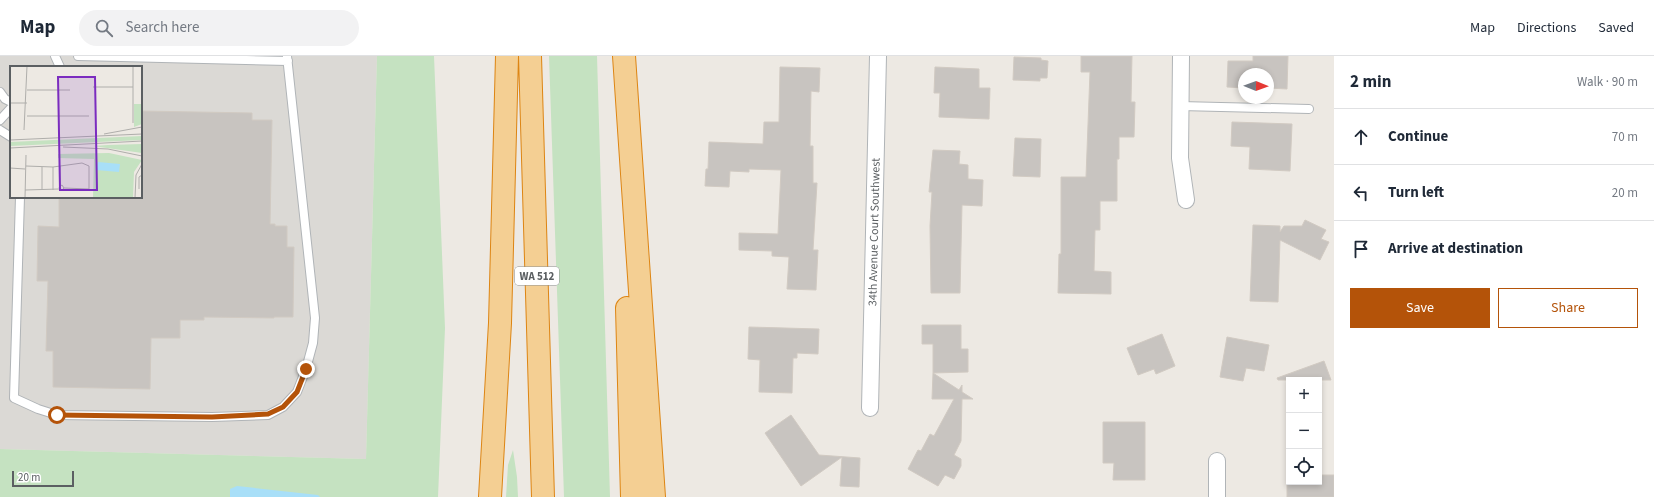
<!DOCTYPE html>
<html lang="en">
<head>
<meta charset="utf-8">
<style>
	:root { --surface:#fff; --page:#f2f2f3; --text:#1f2937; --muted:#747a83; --line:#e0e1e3; --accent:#b45309 }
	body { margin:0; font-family:"Source Sans 3",sans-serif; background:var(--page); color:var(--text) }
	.controls { position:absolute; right:12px; bottom:12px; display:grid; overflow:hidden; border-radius:0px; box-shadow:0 2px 6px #0003 }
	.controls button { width:36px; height:36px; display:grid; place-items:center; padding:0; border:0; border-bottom:1px solid var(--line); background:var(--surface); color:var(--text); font:20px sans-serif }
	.compass { position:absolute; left:1238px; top:12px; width:36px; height:36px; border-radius:50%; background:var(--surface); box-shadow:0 2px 6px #0003; rotate:91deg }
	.scale { position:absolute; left:12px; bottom:10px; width:62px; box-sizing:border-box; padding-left:4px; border:2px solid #5b5f62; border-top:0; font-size:11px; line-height:14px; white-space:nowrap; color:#5b5f62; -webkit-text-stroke:3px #fff; paint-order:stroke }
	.stop { position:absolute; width:12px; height:12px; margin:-9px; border:3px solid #b45309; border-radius:50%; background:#fff }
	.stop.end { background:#b45309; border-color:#fff; box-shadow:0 1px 4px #0008 }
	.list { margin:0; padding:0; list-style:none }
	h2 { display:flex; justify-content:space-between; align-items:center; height:52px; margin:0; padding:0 16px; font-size:17px }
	h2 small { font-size:13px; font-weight:400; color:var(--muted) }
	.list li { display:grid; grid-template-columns:26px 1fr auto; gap:12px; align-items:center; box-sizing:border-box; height:56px; padding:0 16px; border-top:1px solid var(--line) }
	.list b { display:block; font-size:15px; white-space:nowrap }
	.list em { font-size:13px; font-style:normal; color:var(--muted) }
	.actions { display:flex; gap:8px; padding:12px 16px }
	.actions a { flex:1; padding:9px 0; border:1px solid var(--accent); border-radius:0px; text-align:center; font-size:14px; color:var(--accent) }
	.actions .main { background:var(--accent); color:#fff }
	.icon { flex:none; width:22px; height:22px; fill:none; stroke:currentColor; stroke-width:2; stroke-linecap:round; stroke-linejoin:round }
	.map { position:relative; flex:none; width:1334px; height:441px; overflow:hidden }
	header { display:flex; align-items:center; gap:24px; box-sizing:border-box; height:56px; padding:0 20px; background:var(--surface); border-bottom:1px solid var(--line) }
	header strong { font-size:19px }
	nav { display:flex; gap:22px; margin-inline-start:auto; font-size:14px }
	.search { width:280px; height:36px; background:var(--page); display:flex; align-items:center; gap:10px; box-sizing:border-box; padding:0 14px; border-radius:22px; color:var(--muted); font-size:15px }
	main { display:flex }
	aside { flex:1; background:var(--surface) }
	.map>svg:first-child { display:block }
</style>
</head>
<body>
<header>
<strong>Map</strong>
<div class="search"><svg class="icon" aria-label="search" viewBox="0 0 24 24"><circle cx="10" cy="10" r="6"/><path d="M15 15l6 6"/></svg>Search here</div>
<nav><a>Map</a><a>Directions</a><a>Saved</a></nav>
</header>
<main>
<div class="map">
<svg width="1334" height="441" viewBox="0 0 1334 441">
	<rect width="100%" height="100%" fill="#ede9e3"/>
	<!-- industrial -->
	<path fill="#dbd9d5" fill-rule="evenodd" d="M0,0H377L366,403L0,393ZM11,11H141V141H11Z"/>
	<!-- green -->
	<path fill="#c5e2c1" d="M377,0H434L445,272L438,441H0V393L366,403Z
		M549,0H597L610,441H564Z
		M513,394L517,421L518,441H506L508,409Z"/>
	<!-- water -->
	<path fill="#a8dff8" d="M237,430L318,439L320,441H230V433Z"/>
	<!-- building -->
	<path fill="#c8c4c0" stroke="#d1cac2" d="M1081,0H1132L1131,46H1135L1134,81H1119V103H1117V145H1100V174H1095L1094,215L1111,216V238L1058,237L1059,198H1061V121H1086L1090,16H1081Z
		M1253,0H1288L1287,33L1268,32V18H1244V32L1227,31L1228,5H1253Z
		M1014,1L1041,2V4L1048,5L1047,22H1040V25L1013,24Z
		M780,11L820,12L819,36L811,35L810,90H813V127H817L813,194H818L816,234L787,233L789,201L772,200V195L739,194V177L778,178L781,114L749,113V116L730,115L729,131L705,130L706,113H708L709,86L763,88L764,66H779Z
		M935,11L979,13V32H990L989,63L939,61L940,37H934Z
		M141,55L252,57V64H272L270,168H275V170H287V191H294L293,261H274V262L204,261V264H180V282H151L150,333L53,331V295H46L48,225H37L38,170L59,171V141H141Z
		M1232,66L1292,68L1290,115L1249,113L1250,91L1231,90Z
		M1015,82L1041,83L1040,121L1013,120Z
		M933,94L960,95L959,108L968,109V123L983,124L982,150L962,149L960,237H931L930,170L932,136H929Z
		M1305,164L1326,174L1321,183L1329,186L1320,204L1280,184L1278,246L1250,245L1253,169L1280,170V176L1284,170H1302Z
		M922,269H961V293H968V316L933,317V288H922Z
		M749,271L819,273L818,298L797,297V302H793L792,337L759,336L760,304L748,303Z
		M1162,278L1175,310L1156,318L1154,313L1138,319L1127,292Z
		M1227,281L1269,289L1264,315L1246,312L1243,325L1220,321Z
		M1324,305L1331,324H1278L1277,322Z
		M933,317L959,334L962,329V336L973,343H962L961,385L954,399L961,403V410L954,423L945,419L938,430L908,413L918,394L921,395L930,378L934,380L954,343H932Z
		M791,359L819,399L860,402L859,431L840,430L842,401L801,430L765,377Z
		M1103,366H1145V424H1113L1114,407H1103Z
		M1287,418H1289V426H1319V419H1334V441H1287Z"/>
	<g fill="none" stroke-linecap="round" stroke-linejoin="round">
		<!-- lane casing -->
		<g stroke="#b0b4b7" stroke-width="10">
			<path id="lane" d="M55,0L60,11
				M78,0L288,5
				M0,36L5,43L11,46
				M1180,50L1309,53
				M0,64L11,52
				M0,74L11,81
				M20,141L14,342L38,353L57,359L212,361L268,359L283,351L297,336L306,313L313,287L315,262L287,0"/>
		</g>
		<!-- street casing -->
		<g stroke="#b0b4b7" stroke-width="18">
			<g id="street">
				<path d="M1181,0L1180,102L1186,144"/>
				<path id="s1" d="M870,352L878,0"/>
				<path d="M1217,441V405"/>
			</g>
		</g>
		<!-- highway casing -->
		<g stroke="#dd8513" stroke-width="24">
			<path id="highway" d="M530,0L543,441
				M624,0L654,441
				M627,252L632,441
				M490,441L500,267L507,0"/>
		</g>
		<!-- lane -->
		<use href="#lane" stroke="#fff" stroke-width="8"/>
		<!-- street -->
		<use href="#street" stroke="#fff" stroke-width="16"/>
		<!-- highway -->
		<use href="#highway" stroke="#f4cf93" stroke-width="22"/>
	</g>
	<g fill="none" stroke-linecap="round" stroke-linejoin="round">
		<!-- route -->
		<path stroke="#b45309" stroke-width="5" d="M57,359L212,361L268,358L283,351L297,336L306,313"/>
	</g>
	<g text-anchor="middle" stroke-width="4" stroke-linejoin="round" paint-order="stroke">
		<!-- shield labels -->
		<rect fill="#fff" stroke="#8c8f91" stroke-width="1" x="515" y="211" width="44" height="18" rx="3"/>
		<g font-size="11" font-weight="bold" fill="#5b5f62">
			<text x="537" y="224">WA 512</text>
		</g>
		<!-- street labels -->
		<g font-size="12" fill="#5b5f62" stroke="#fff">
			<text dy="4" stroke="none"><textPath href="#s1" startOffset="176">34th Avenue Court Southwest</textPath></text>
		</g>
	</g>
	<!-- overview -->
	<g transform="translate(10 10)">
		<rect width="132" height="132" fill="#ede9e3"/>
		<path d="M124,38H132V58L124,61ZM132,70V74L0,80V76ZM132,78V87L83,80L98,79ZM99,87L132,94L124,106L123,132H83L84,93L48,92V88Z" fill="#c5e2c1"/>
		<path d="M88,96L110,98L109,106L86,104Z" fill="#a8dff8"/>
		<path fill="none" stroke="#afaeab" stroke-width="1" d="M83,21H123M17,24H60M0,37H17M17,50H79M123,57V0M14,64L17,0M94,68L132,61M0,74L132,68M53,81L98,83L132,90M0,82L132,75M16,100L43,101L72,97L79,100V123L54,122L51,125L49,121L52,119L54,122M0,102L15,103M50,120V100M129,123V111L132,109M15,124L49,123M32,124V101M43,124V101M15,132L16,89M125,132L126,109L132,98"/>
		<path fill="#7b2cbf" fill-opacity="0.15" stroke="#7b2cbf" stroke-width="2" d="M48,11H85L87,124H50Z"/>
		<rect width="132" height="132" fill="none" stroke="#5b5f62" stroke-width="2"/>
	</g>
</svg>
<div class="controls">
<button>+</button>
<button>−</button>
<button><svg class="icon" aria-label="locate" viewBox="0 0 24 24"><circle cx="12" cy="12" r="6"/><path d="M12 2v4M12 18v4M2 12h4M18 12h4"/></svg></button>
</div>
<svg class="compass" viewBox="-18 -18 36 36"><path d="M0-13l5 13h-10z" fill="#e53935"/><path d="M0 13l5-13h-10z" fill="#747a83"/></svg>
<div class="scale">20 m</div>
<div class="stop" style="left:57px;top:359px"></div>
<div class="stop end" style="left:306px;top:313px"></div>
</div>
<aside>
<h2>2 min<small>Walk · 90 m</small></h2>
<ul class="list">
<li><svg class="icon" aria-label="ahead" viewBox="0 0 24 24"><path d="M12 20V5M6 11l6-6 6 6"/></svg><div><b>Continue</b></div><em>70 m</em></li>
<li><svg class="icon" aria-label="left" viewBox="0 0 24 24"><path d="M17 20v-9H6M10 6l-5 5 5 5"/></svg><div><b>Turn left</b></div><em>20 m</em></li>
<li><svg class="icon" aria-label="arrive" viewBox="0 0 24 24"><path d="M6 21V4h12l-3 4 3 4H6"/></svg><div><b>Arrive at destination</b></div></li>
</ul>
<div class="actions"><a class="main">Save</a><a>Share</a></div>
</aside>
</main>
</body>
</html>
